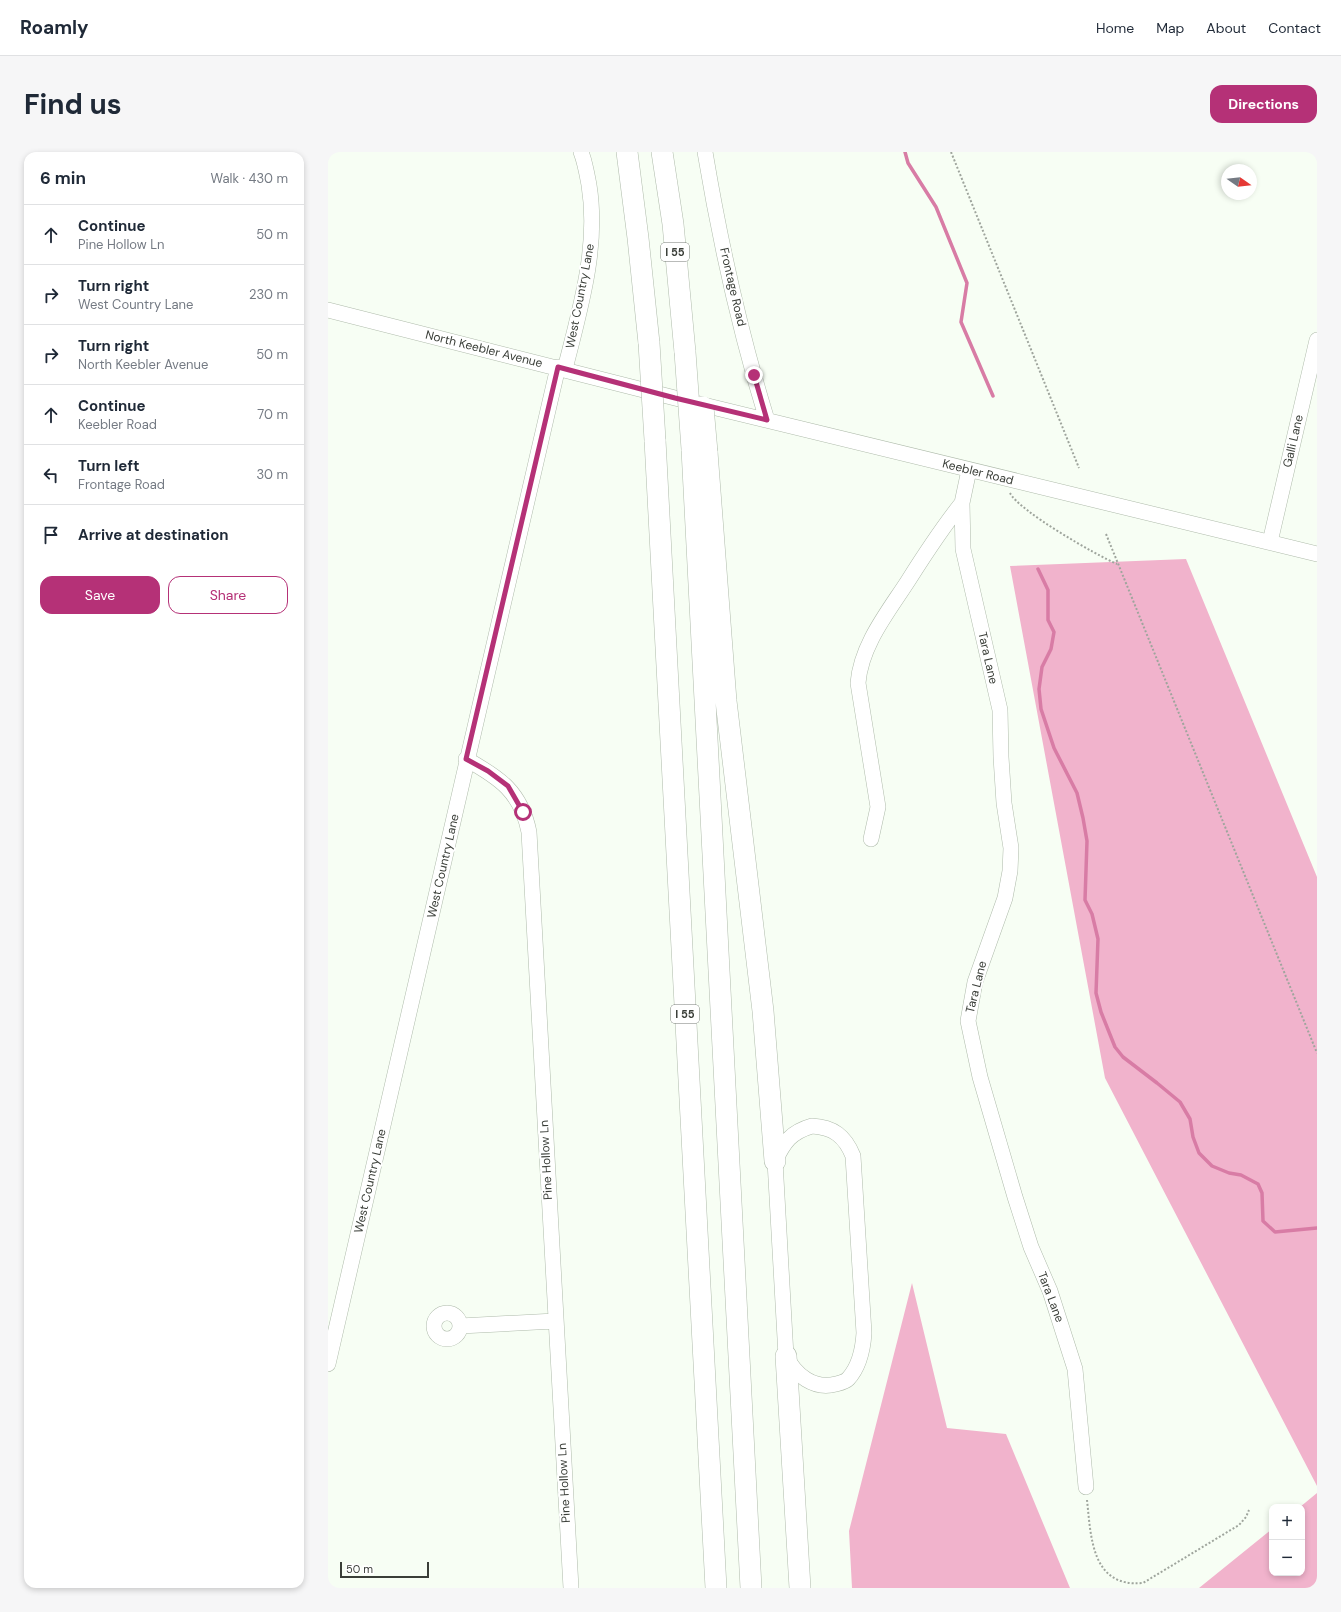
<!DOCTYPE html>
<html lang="en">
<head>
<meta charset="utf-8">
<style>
	:root { --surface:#fff; --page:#f6f6f7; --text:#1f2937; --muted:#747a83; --line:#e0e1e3; --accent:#b53177 }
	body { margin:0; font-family:"DM Sans",sans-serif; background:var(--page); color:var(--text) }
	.controls { position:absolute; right:12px; bottom:12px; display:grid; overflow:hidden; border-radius:8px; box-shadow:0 2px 6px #0003 }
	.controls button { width:36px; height:36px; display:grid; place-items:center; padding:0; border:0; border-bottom:1px solid var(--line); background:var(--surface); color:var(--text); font:20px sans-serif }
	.compass { position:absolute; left:893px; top:12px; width:36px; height:36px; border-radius:50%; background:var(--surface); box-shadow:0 2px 6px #0003; rotate:104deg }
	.scale { position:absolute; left:12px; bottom:10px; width:89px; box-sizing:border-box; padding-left:4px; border:2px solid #3a3e38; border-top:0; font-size:11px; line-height:14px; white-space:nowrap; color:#3a3e38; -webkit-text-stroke:3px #fff; paint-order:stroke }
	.stop { position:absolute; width:12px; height:12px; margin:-9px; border:3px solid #b53177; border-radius:50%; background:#fff }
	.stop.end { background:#b53177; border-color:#fff; box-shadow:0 1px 4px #0008 }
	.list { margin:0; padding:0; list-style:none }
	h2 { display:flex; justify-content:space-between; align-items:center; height:52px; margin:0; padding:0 16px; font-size:17px }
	h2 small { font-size:13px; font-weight:400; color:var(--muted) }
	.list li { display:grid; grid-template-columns:26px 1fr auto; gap:12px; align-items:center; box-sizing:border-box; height:60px; padding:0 16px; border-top:1px solid var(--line) }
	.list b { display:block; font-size:15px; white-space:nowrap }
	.list p { margin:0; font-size:13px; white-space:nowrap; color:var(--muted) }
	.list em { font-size:13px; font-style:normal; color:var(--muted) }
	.actions { display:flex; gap:8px; padding:12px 16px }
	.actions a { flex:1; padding:9px 0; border:1px solid var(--accent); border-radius:12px; text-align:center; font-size:14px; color:var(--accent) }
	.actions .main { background:var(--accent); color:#fff }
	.icon { flex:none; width:22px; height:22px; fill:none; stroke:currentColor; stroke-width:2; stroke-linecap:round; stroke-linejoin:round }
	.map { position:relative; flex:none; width:989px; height:1436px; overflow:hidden; border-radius:12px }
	header { display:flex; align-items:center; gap:24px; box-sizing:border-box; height:56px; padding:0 20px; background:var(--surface); border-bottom:1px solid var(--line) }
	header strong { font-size:19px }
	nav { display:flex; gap:22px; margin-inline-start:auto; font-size:14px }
	.intro { display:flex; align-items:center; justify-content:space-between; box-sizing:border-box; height:96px; padding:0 24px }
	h1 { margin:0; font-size:28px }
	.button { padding:10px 18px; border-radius:12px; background:var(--accent); color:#fff; font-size:14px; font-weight:700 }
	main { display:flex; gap:24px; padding:0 24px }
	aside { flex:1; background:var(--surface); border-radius:12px; box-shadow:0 2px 6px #0003 }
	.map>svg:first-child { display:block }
</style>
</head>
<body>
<header>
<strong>Roamly</strong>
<nav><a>Home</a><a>Map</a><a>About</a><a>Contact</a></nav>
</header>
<div class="intro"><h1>Find us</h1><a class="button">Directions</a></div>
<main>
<aside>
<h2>6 min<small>Walk · 430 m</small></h2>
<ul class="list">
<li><svg class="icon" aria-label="ahead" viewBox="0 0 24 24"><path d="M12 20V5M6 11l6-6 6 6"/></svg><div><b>Continue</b><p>Pine Hollow Ln</p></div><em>50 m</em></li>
<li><svg class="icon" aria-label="right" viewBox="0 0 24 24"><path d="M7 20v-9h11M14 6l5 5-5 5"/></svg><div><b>Turn right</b><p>West Country Lane</p></div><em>230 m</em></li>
<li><svg class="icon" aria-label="right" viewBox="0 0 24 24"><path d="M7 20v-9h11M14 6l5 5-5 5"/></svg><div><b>Turn right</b><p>North Keebler Avenue</p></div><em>50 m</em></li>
<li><svg class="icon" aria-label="ahead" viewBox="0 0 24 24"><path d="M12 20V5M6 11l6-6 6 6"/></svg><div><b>Continue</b><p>Keebler Road</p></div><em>70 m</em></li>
<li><svg class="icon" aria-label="left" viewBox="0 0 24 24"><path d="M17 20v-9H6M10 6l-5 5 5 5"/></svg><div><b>Turn left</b><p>Frontage Road</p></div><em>30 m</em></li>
<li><svg class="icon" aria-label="arrive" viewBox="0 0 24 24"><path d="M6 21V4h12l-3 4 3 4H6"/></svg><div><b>Arrive at destination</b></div></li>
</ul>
<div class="actions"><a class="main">Save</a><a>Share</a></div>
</aside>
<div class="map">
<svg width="989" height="1436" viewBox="0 0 989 1436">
	<rect width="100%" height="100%" fill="#f7fef4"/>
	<!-- green -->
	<path fill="#f1b3cc" d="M858,407L989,725V1334L777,926L682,414Z
		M584,1131L619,1276L678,1282L742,1436H524L521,1379Z
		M989,1341V1436H871L944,1377V1421H974V1355H972Z"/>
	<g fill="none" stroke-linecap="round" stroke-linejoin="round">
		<!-- stream -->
		<path stroke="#d87ca5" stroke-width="3.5" d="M577,0L580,11L608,55L639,131L633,170L665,244
			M710,417L720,438V468L726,480L723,497L714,515L711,537L713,557L726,596L749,641L755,666L759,689L757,748L764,762L770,787L768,841L773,860L787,895L795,905L829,931L852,950L862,967L865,985L871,1001L884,1014L901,1021L913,1023L930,1032L934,1041L935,1069L947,1080L989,1076"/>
		<!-- minor casing -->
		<g stroke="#afbbab" stroke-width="16">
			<path id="minor" d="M377,0C392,90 412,180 439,268
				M0,158L347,246L989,402
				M237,217C252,157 271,95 261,33C259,22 257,10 253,0
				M641,318L634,351L635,397L672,558L673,605L676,651L683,696L682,719L677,746L647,830L640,869L652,925L687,1045L703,1095L722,1139L747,1217L758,1335
				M942,390L989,188
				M138,607C172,626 193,640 201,680L243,1436
				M543,687L550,655L530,531C533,493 560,460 580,429C597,402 614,376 634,351
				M484,974C505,975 517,984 525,1004L536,1181C535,1197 531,1215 520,1227C517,1230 512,1231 508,1232C486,1238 467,1223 458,1204L447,1009C456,990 463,980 484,974Z
				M106 1174a13 13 0 1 1 26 0a13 13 0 1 1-26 0Z
				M132,1174L227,1169
				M0,1212L230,215"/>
		</g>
		<!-- highway casing -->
		<g stroke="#afbbab" stroke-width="22">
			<path id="highway" d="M299,0L310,86L321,191
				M334,0L345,72L357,200
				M327,288L388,1436
				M364,297L423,1436
				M379,300L398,549L435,859L447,1009
				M458,1204L472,1436"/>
		</g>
		<!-- path -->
		<path stroke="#9fa59d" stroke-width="2" stroke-dasharray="2 2" stroke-linecap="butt" d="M623,0L751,316
			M682,341C691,359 768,403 789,412
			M778,382L989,901
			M759,1348C763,1384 763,1436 815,1431L911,1373L918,1365L921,1358"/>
		<!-- minor -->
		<use href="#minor" stroke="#fff" stroke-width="15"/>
		<!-- highway -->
		<use href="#highway" stroke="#fff" stroke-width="21"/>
		<!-- highway-bridge casing -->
		<g stroke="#afbbab" stroke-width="22" stroke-linecap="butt">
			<path id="highway-bridge" d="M321,191L327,288
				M357,200L364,297
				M375,255L379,300"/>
		</g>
		<!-- highway-bridge -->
		<use href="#highway-bridge" stroke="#fff" stroke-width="21"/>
	</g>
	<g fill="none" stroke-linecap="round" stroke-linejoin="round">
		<!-- route -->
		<path stroke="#b53177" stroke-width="5" d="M195,660L180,634L160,619L138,607L230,215L347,246L439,268L426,223"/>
	</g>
	<g text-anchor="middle" stroke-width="4" stroke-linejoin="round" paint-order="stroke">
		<!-- shield labels -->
		<g fill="#fff" stroke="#757874" stroke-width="1">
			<rect x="333" y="91" width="28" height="18" rx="3"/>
			<rect x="343" y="853" width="28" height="18" rx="3"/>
		</g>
		<g font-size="11" font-weight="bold" fill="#3a3e38">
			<text x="347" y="104">I 55</text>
			<text x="357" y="866">I 55</text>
		</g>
		<!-- street labels -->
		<g font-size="12" fill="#3a3e38" stroke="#fff">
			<text transform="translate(405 135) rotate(77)" y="4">Frontage Road</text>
			<text transform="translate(252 144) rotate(-79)" y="4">West Country Lane</text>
			<text transform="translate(156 197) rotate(14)" y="4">North Keebler Avenue</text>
			<text transform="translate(965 289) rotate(-77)" y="4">Galli Lane</text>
			<text transform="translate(650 320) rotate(14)" y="4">Keebler Road</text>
			<text transform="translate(660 506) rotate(77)" y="4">Tara Lane</text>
			<text transform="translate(115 714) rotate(-77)" y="4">West Country Lane</text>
			<text transform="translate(648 835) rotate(-76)" y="4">Tara Lane</text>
			<text transform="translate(218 1008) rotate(-93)" y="4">Pine Hollow Ln</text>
			<text transform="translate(42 1029) rotate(-77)" y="4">West Country Lane</text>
			<text transform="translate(723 1145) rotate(69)" y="4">Tara Lane</text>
			<text transform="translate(236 1331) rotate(-93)" y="4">Pine Hollow Ln</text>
		</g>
	</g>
</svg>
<div class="controls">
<button>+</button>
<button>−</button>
</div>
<svg class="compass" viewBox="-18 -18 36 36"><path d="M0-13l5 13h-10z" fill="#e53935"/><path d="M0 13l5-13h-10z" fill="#747a83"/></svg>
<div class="scale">50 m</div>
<div class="stop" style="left:195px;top:660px"></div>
<div class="stop end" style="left:426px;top:223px"></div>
</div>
</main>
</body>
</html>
